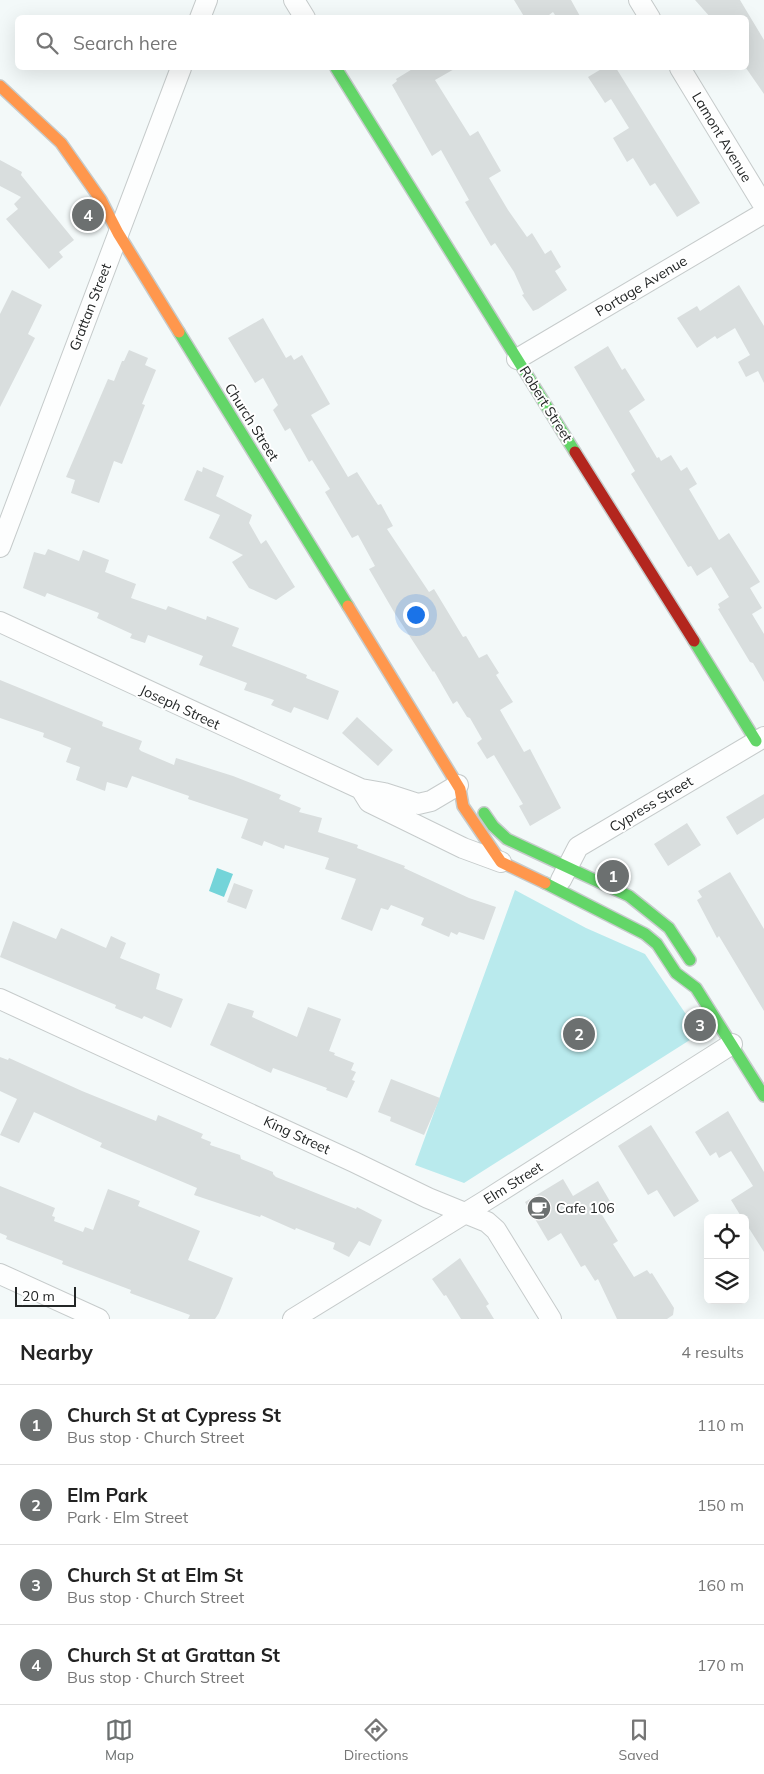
<!DOCTYPE html>
<html lang="en">
<head>
<meta charset="utf-8">
<style>
	:root { --surface:#fff; --page:#f6f6f6; --text:#222; --muted:#767676; --line:#e0e0e0; --accent:#6c7070 }
	body { margin:0; font-family:Mulish,sans-serif; background:var(--page); color:var(--text) }
	.controls { position:absolute; right:15px; bottom:15px; display:grid; overflow:hidden; border-radius:8px; box-shadow:0 5px 20px #0002 }
	.controls button { width:45px; height:45px; display:grid; place-items:center; padding:0; border:0; border-bottom:1px solid var(--line); background:var(--surface); color:var(--text); font:25px sans-serif }
	.scale { position:absolute; left:15px; bottom:12px; width:61px; box-sizing:border-box; padding-left:5px; border:2px solid #232626; border-top:0; font-size:14px; line-height:18px; white-space:nowrap; color:#232626; -webkit-text-stroke:4px #fff; paint-order:stroke }
	.you { position:absolute; left:415px; top:614px; width:18px; height:18px; margin:-12px; border:4px solid #fff; border-radius:50%; background:#1a73e8; box-shadow:0 0 0 8px #1a73e833 }
	.badge { display:grid; place-items:center; width:32px; height:32px; border-radius:50%; background:var(--accent); color:#fff; font-size:16px; font-weight:700 }
	.pin { position:absolute; translate:-50% -50%; border:2px solid #fff; box-shadow:0 1px 5px #0006 }
	.list { margin:0; padding:0; list-style:none }
	h2 { display:flex; justify-content:space-between; align-items:center; height:65px; margin:0; padding:0 20px; font-size:21px }
	h2 small { font-size:16px; font-weight:400; color:var(--muted) }
	.list li { display:grid; grid-template-columns:32px 1fr auto; gap:15px; align-items:center; box-sizing:border-box; height:80px; padding:0 20px; border-top:1px solid var(--line) }
	.list b { display:block; font-size:19px; white-space:nowrap }
	.list p { margin:0; font-size:16px; white-space:nowrap; color:var(--muted) }
	.list em { font-size:16px; font-style:normal; color:var(--muted) }
	.icon { flex:none; width:28px; height:28px; fill:none; stroke:currentColor; stroke-width:2; stroke-linecap:round; stroke-linejoin:round }
	.map { position:relative; flex:none; width:764px; height:1319px; overflow:hidden }
	.search { position:absolute; background:var(--surface); box-shadow:0 5px 20px #0002; left:15px; right:15px; top:15px; height:55px; display:flex; align-items:center; gap:12px; box-sizing:border-box; padding:0 18px; border-radius:8px; color:var(--muted); font-size:19px }
	.sheet { height:385px; background:var(--surface) }
	nav { display:flex; justify-content:space-around; align-items:center; box-sizing:border-box; height:70px; border-top:1px solid var(--line); background:var(--surface); font-size:14px; color:var(--muted) }
	nav a { display:grid; justify-items:center; gap:2px }
	nav .on { color:var(--accent) }
	.map>svg:first-child { display:block }
</style>
</head>
<body>
<div class="map">
<svg width="764" height="1319" viewBox="0 0 764 1319">
	<rect width="100%" height="100%" fill="#f3f9f9"/>
	<!-- green -->
	<path fill="#b9eaed" d="M515,890L586,928L645,954L696,1029L693,1038L464,1183L415,1165Z"/>
	<!-- water -->
	<path fill="#74d4d9" d="M217,868L233,874L224,897L209,891Z"/>
	<!-- building -->
	<path fill="#d9dede" d="M514,0H571L581,18H557L553,12L545,18H525Z
		M695,0H740L764,40V94L746,68V18H711Z
		M414,68H456L435,80L470,136L478,131L501,171L489,178L508,210L527,237L532,233L545,254L551,250L561,267L555,271L567,290L538,309L533,311L522,295L524,294L514,272L495,243L491,246L465,202L469,200L441,150L432,156L392,85L397,81L396,79Z
		M603,68H616L700,203L677,217L655,183L650,186L633,158L627,162L613,138L629,128L611,99L605,103L588,77Z
		M0,160L22,172L21,175L74,240L59,252L63,257L49,269L6,219L18,209L14,204L21,197L0,186Z
		M739,285L764,326V383L758,371L746,377L738,362L750,355L735,328L717,339L715,336L697,348L677,318L697,306L700,311Z
		M12,290L42,305L28,334L35,338L0,407V314Z
		M263,318L286,358L291,355L294,360L302,355L330,404L311,415L348,477L357,472L378,505L381,504L393,526L387,529L429,592L434,589L463,637L466,636L479,658L487,654L499,673L496,675L513,702L500,710L524,752L530,749L561,808L530,826L519,806L523,804L494,755L487,759L477,743L482,739L470,718L467,717L457,701L453,704L434,671L433,672L394,612L369,569L375,566L358,535L352,538L325,492L330,489L312,460L309,462L290,428L285,431L273,410L278,405L263,378L255,383L228,338Z
		M608,346L622,370L625,368L645,400L629,411L657,458L659,457L661,461L671,455L681,471L687,467L697,484L689,489L719,540L729,533L760,582L750,588L762,608L752,614L764,634V682L753,663L750,662L718,609L720,608L718,604L729,597L711,567L697,576L691,566L688,567L631,474L635,471L574,367Z
		M129,350L148,358L145,365L156,370L142,404L145,405L122,464L114,461L99,503L71,493L75,480L66,477L108,379L114,381L122,361H124Z
		M203,467L224,476L216,496L252,515L249,523L261,544L266,540L295,587L276,600L249,588L232,562L243,555L209,538L220,515L184,500L197,470L202,472Z
		M48,549L79,561L83,550L109,560L105,572L136,584L131,598L166,610L168,606L206,620L207,616L239,628L232,646L279,664L307,675L306,678L339,691L328,720L294,707L291,713L271,705L274,700L244,690L247,683L199,665L203,656L148,635L145,643L130,638L132,634L97,618L99,613L47,593L45,597L23,588L34,552L45,555Z
		M0,680L103,722L102,726L142,741L139,749L141,751L174,765L176,758L233,776L281,795L279,799L301,808L299,812L322,818L318,832L358,845L357,848L405,866L404,868L469,898L496,907L484,940L459,932L457,935L451,932L449,937L421,925L424,918L391,905L388,910L381,908L372,931L341,919L356,879L325,869L329,858L285,845L284,849L264,841L262,846L241,838L248,819L188,799L189,796L132,776L127,788L107,782L105,791L76,780L80,767L66,762L71,748L43,737L44,733L0,718Z
		M357,717L393,750L378,766L342,733Z
		M764,794V818L737,835L726,817Z
		M687,823L701,845L668,866L654,844Z
		M730,872L764,929V1011L719,936L717,938L697,900L702,897L698,891Z
		M234,883L253,890L246,909L227,902Z
		M13,921L56,939L61,928L106,948L111,936L126,943L120,958L160,974L156,989L183,999L171,1028L144,1016L142,1019L115,1008L116,1005L0,957Z
		M228,1003L254,1011L252,1017L297,1037L308,1007L341,1019L329,1051L335,1053L334,1055L354,1063L351,1070L356,1072L352,1080L355,1081L347,1098L326,1090L327,1088L273,1068L271,1073L210,1045Z
		M0,1057L8,1060L9,1058L82,1091L156,1121L158,1115L203,1134L201,1138L211,1142L210,1145L240,1155L241,1159L273,1172V1174L276,1177L356,1209L357,1207L382,1220L370,1246L359,1241L349,1257L333,1249L335,1243L296,1228L295,1230L261,1215L260,1217L194,1195L197,1188L100,1147L102,1143L34,1112L19,1143L0,1135L17,1099L0,1091Z
		M391,1079L440,1098L424,1135L390,1121L391,1117L378,1112Z
		M728,1111L764,1172V1252L745,1222V1218H742L731,1200L753,1186L731,1151L719,1158L716,1152L710,1156L695,1132Z
		M651,1125L699,1201L674,1217L657,1190L648,1195L618,1146Z
		M563,1179L573,1196L598,1181L611,1203L599,1210L618,1241L613,1244L634,1277L647,1270L650,1274L652,1273L674,1308L673,1315L667,1319H617L598,1279L595,1281L585,1265L581,1267L561,1233L548,1241L525,1202Z
		M0,1186L55,1208L52,1216L55,1217L54,1221L83,1232L85,1227L93,1230L108,1189L140,1201L138,1206L200,1231L188,1260L233,1278L219,1313L215,1319H188L190,1315L130,1293L131,1290L62,1264L63,1261L6,1239L7,1236L0,1233Z
		M460,1258L489,1304L486,1306L494,1319H461L446,1295L444,1296L432,1279Z"/>
	<g fill="none" stroke-linecap="round" stroke-linejoin="round">
		<!-- street casing -->
		<g stroke="#c6cbcb" stroke-width="22">
			<path id="street" d="M294,0L305,18
				M639,0L650,18
				M200,18L207,0
				M680,68L764,206
				M517,359L764,213
				M0,547L181,68
				M0,622L361,789L384,793L418,804L431,801L458,785
				M361,789L369,802L463,848L501,862
				M561,880L578,847L764,737
				M0,999L354,1162L428,1198L487,1222L496,1230L551,1319
				M0,1274L99,1319
				M293,1319L485,1201L732,1044"/>
		</g>
		<!-- fast casing -->
		<g stroke="#c6cbcb" stroke-width="14">
			<path id="fast" d="M336,68L575,452
				M179,332L348,606
				M694,641L756,741
				M484,813L493,826L507,839L629,896L669,928L690,960
				M545,883L645,934L657,944L676,973L696,988L764,1096"/>
		</g>
		<!-- slow casing -->
		<g stroke="#c6cbcb" stroke-width="14">
			<path id="slow" d="M0,86L61,143L101,200L118,233L179,332
				M348,606L460,789L463,806L501,862L545,883"/>
		</g>
		<!-- jam casing -->
		<g stroke="#c6cbcb" stroke-width="14">
			<path id="jam" d="M575,452L694,641"/>
		</g>
		<!-- street -->
		<use href="#street" stroke="#fdfefe" stroke-width="20"/>
		<!-- fast -->
		<use href="#fast" stroke="#63d668" stroke-width="11"/>
		<!-- slow -->
		<use href="#slow" stroke="#ff974d" stroke-width="11"/>
		<!-- jam -->
		<use href="#jam" stroke="#b3261e" stroke-width="11"/>
	</g>
	<!-- icons -->
	<defs>
		<g id="cafe-disc" transform="scale(1.25)"><circle r="9.5" fill="#6c7070" stroke="#fff"/><path d="M-5.5-4.5H6V0H3Q3 3.5 0 3.5H-2.5Q-5.5 3.5-5.5 0ZM3-3.2v2h1.7v-2ZM-6 4.5H4V6H-6Z" fill="#fff"/></g>
	</defs>
	<g fill-rule="evenodd">
		<use href="#cafe-disc" x="539" y="1208"/>
	</g>
	<g text-anchor="middle" stroke-width="4" stroke-linejoin="round" paint-order="stroke">
		<!-- street labels -->
		<g font-size="14" fill="#232626" stroke="#fff">
			<text transform="translate(722 137) rotate(59)" y="5">Lamont Avenue</text>
			<text transform="translate(641 286) rotate(-31)" y="5">Portage Avenue</text>
			<text transform="translate(90 307) rotate(-69)" y="5">Grattan Street</text>
			<text transform="translate(546 404) rotate(58)" y="5">Robert Street</text>
			<text transform="translate(252 422) rotate(58)" y="5">Church Street</text>
			<text transform="translate(180 707) rotate(25)" y="5">Joseph Street</text>
			<text transform="translate(651 804) rotate(-31)" y="5">Cypress Street</text>
			<text transform="translate(297 1135) rotate(25)" y="5">King Street</text>
			<text transform="translate(513 1183) rotate(-32)" y="5">Elm Street</text>
		</g>
		<!-- poi labels -->
		<g font-size="14" fill="#232626" stroke="#fff" text-anchor="start">
			<text x="556" y="1213">Cafe 106</text>
		</g>
	</g>
</svg>
<div class="controls">
<button><svg class="icon" aria-label="locate" viewBox="0 0 24 24"><circle cx="12" cy="12" r="6"/><path d="M12 2v4M12 18v4M2 12h4M18 12h4"/></svg></button>
<button><svg class="icon" aria-label="layers" viewBox="0 0 24 24"><path d="M12 4l9 5-9 5-9-5zM3 14l9 5 9-5"/></svg></button>
</div>
<div class="scale">20 m</div>
<div class="you"></div>
<div class="pin badge" style="left:613px;top:876px">1</div>
<div class="pin badge" style="left:579px;top:1034px">2</div>
<div class="pin badge" style="left:700px;top:1025px">3</div>
<div class="pin badge" style="left:88px;top:215px">4</div>
<div class="search"><svg class="icon" aria-label="search" viewBox="0 0 24 24"><circle cx="10" cy="10" r="6"/><path d="M15 15l6 6"/></svg>Search here</div>
</div>
<section class="sheet">
<h2>Nearby<small>4 results</small></h2>
<ul class="list">
<li><span class="badge">1</span><div><b>Church St at Cypress St</b><p>Bus stop · Church Street</p></div><em>110 m</em></li>
<li><span class="badge">2</span><div><b>Elm Park</b><p>Park · Elm Street</p></div><em>150 m</em></li>
<li><span class="badge">3</span><div><b>Church St at Elm St</b><p>Bus stop · Church Street</p></div><em>160 m</em></li>
<li><span class="badge">4</span><div><b>Church St at Grattan St</b><p>Bus stop · Church Street</p></div><em>170 m</em></li>
</ul>
</section>
<nav>
<a class="on"><svg class="icon" aria-label="map" viewBox="0 0 24 24"><path d="M3 6l6-2 6 2 6-2v14l-6 2-6-2-6 2zM9 4v14M15 6v14"/></svg>Map</a>
<a><svg class="icon" aria-label="directions" viewBox="0 0 24 24"><path d="M12 3l9 9-9 9-9-9zM9 14v-3h6M13 9l2 2-2 2"/></svg>Directions</a>
<a><svg class="icon" aria-label="saved" viewBox="0 0 24 24"><path d="M7 4h10v16l-5-4-5 4z"/></svg>Saved</a>
</nav>
</body>
</html>
